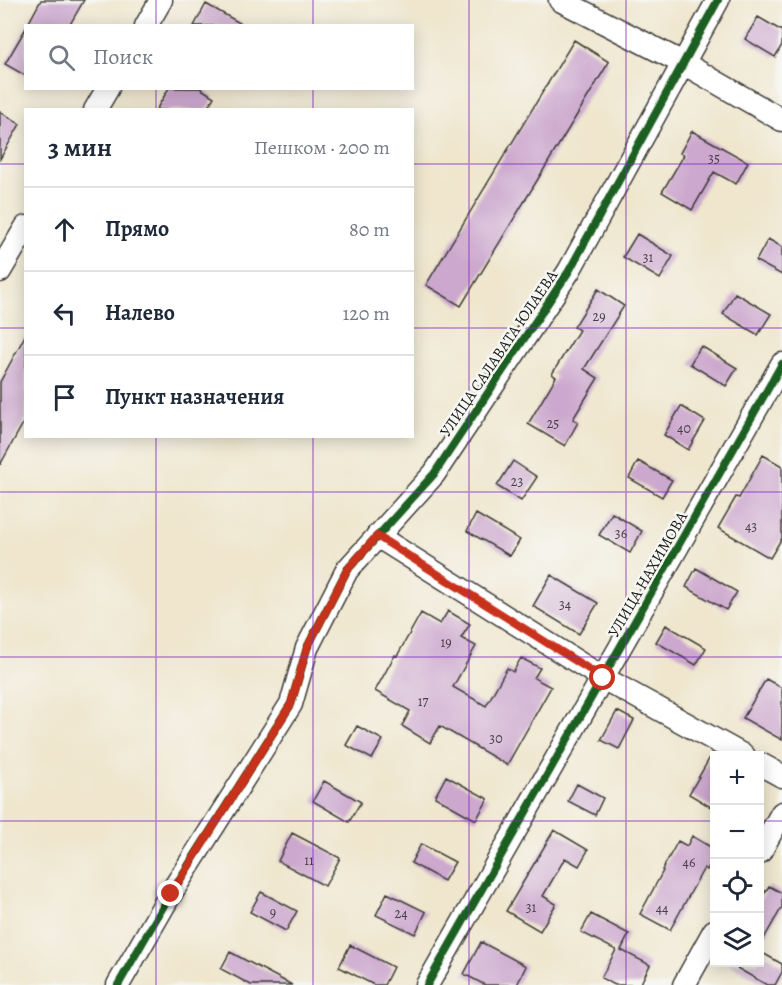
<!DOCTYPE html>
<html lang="ru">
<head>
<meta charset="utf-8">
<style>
	:root { --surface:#fff; --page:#f6f6f7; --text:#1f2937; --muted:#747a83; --line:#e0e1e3 }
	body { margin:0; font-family:Alegreya,serif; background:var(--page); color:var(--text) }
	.controls { position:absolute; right:18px; bottom:18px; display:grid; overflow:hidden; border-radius:0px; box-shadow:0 3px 15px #0003 }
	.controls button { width:54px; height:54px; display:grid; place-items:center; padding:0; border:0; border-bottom:2px solid var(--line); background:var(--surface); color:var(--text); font:30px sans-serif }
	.stop { position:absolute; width:18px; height:18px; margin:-14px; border:4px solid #c8321e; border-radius:50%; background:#fff }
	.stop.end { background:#c8321e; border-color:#fff; box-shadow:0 2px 6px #0008 }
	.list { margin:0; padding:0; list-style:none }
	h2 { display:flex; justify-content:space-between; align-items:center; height:78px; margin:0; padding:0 24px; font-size:26px }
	h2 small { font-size:20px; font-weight:400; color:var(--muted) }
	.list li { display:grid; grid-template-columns:39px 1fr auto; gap:18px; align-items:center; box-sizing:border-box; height:84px; padding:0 24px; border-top:2px solid var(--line) }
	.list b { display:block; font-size:22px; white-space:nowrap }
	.list em { font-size:20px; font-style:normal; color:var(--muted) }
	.icon { flex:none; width:33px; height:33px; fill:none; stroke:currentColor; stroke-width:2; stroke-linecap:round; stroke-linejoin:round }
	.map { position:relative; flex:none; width:782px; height:985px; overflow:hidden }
	.search { position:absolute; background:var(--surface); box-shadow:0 3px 15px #0003; left:24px; top:24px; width:390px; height:66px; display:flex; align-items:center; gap:15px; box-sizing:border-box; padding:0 21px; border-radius:0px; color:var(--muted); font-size:22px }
	.panel { position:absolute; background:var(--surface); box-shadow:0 3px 15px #0003; left:24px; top:108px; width:390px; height:330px; border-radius:0px }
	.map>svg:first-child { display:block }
</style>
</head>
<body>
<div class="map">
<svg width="782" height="985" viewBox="0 0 782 985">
	<rect width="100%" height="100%" fill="#f6f6f2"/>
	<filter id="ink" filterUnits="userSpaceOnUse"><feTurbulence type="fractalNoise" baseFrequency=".0167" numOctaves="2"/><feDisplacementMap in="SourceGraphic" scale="12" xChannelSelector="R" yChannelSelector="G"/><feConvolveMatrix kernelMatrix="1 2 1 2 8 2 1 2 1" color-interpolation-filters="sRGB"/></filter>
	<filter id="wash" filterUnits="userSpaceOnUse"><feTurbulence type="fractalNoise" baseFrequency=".008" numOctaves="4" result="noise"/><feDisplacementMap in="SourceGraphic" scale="24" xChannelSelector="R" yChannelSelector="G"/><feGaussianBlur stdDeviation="1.35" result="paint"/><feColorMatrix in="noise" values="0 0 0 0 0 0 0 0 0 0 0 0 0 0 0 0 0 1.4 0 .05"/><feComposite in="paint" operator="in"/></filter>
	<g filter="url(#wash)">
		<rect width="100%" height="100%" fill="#efe6cd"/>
		<g id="blocks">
			<!-- building -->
			<path fill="#cca7ce" d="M41,0H84L69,26H27Z
				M206,4L245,26H194Z
				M758,17L782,31V45L775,57L745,39Z
				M26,28V76L5,64Z
				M574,40L609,62L461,306L426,285Z
				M169,88H200L214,97L206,110H156Z
				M0,112L20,124L0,159Z
				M692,131L748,162L736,184L714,172L692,210L662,192L684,155L680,153Z
				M637,234L673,256L660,279L623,257Z
				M768,239L782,247V275L756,261Z
				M598,289L624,306L584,369L598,378L573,419L578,422L565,446L528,424L556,377L552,374L579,330L574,327Z
				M735,293L771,314L758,335L723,314Z
				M26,334V418L0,465V382Z
				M701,346L737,368L726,386L690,364Z
				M681,406L705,421L688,450L664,435Z
				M763,455L782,466V538L770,558L718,528L736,497L739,498Z
				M513,461L537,477L521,501L497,486Z
				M638,461L672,480L662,497L629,478Z
				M612,513L642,531L630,553L599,535Z
				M476,514L520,540L510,556L467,531Z
				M696,568L737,592L726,610L686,587Z
				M551,575L598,603L579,634L533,606Z
				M448,611L470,624L461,638L476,646L453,687L486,706L507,668L513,672L521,658L540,668L534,678L551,687L507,765L440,726L430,743L402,726L410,711L375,691L395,655L397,656L421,613L440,624Z
				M666,625L706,648L696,665L656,642Z
				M766,679L782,688V740L743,718Z
				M617,711L634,720L619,749L601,740Z
				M357,726L383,740L372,759L346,745Z
				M712,754L714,755V809L689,794Z
				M446,776L488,799L476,820L435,797Z
				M324,781L361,802L349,822L313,801Z
				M577,784L603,798L595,815L568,801Z
				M554,830L588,850L579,866L565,858L543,896L556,904L540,931L506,911Z
				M292,833L340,858L325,886L278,861Z
				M692,836L714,849V856L707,870L704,868L670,930L640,914L663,871L662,870L678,841L687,846Z
				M421,844L455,862L444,881L411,863Z
				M769,886L782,893V907L759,947V902Z
				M261,892L297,911L286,931L250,912Z
				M387,893L426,912L415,934L376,915Z
				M591,914L629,934L621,950L650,965L640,985H615L601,978L616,950L581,932Z
				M481,942L526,966L517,985H485L464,974Z
				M350,945L393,967L384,985H374L339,967Z
				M759,951L782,964V972L775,985H767L728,963H759Z
				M230,952L292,985H251L221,969Z"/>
		</g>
	</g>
	<g filter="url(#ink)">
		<use href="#blocks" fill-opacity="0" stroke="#3c3a37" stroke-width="1.5"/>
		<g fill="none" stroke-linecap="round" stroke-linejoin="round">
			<!-- minor casing -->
			<g stroke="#3c3a37" stroke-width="25">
				<path id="minor" d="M560,0L683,63L782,120
					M146,26L161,0
					M95,110L108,88
					M0,271L26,227
					M377,536L603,678L744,756
					M760,764L782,776
					M760,852L782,813
					M118,985L171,893L291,704L307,648L347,570L434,474L569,271L718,0
					M427,985L782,364
					M684,985L714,931"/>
			</g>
			<!-- minor -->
			<use href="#minor" stroke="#fff" stroke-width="22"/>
			<!-- cycleway casing -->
			<g stroke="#f6f6f2" stroke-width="11">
				<path id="cycleway" d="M118,985L171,893L291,704L307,648L347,570L434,474L569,271L718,0
					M427,985L782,364"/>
			</g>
			<!-- cycleway -->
			<use href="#cycleway" stroke="#1b5e20" stroke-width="8"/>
		</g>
	</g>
	<g fill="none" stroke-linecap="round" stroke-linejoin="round" filter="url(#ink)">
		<!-- route -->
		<path stroke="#c8321e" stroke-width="8" d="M171,894L291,704L307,648L347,570L377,536L603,678"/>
	</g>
	<!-- grid -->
	<path fill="none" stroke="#7b2cbf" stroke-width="1.5" stroke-opacity="0.55" d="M156,0V26M313,0V26M469,0V985M626,0V985M156,88V110M313,88V110M0,164H26M412,164H782M0,328H26M412,328H782M156,436V985M313,436V985M0,492H782M0,657H782M0,821H714M760,821H782"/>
	<g text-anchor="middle" stroke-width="5" stroke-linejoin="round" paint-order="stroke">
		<!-- number labels -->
		<g font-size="14" fill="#483f48">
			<text x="714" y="163">35</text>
			<text x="648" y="262">31</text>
			<text x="599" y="321">29</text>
			<text x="553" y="428">25</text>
			<text x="684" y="433">40</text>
			<text x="517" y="486">23</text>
			<text x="751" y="531">43</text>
			<text x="621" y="538">36</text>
			<text x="565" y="609">34</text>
			<text x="446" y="647">19</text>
			<text x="423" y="706">17</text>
			<text x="496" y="743">30</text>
			<text x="309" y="865">11</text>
			<text x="689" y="867">46</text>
			<text x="531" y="912">31</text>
			<text x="662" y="913">44</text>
			<text x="273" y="917">9</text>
			<text x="401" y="918">24</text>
		</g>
		<!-- street labels -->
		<g font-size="16" fill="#1c1c1c" stroke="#f6f6f2">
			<text transform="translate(498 353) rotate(-56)" y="6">УЛИЦА САЛАВАТА ЮЛАЕВА</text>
			<text transform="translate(647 574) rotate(-60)" y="6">УЛИЦА НАХИМОВА</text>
		</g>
	</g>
</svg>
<div class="controls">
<button>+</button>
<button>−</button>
<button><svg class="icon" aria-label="locate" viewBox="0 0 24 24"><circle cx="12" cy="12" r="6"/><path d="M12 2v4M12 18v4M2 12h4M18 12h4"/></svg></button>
<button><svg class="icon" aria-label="layers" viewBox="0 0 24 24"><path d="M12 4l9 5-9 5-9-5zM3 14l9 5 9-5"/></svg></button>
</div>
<div class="stop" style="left:603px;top:678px"></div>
<div class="stop end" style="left:171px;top:894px"></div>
<div class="search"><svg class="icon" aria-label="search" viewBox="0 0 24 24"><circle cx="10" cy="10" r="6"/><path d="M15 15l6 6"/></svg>Поиск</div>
<section class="panel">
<h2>3 мин<small>Пешком · 200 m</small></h2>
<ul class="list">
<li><svg class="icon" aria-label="ahead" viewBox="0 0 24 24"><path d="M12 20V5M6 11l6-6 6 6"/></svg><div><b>Прямо</b></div><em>80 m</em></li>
<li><svg class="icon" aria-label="left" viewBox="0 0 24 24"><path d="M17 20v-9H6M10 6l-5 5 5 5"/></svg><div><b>Налево</b></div><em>120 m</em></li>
<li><svg class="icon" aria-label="arrive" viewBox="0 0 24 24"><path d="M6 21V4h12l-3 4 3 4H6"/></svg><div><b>Пункт назначения</b></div></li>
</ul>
</section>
</div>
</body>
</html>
